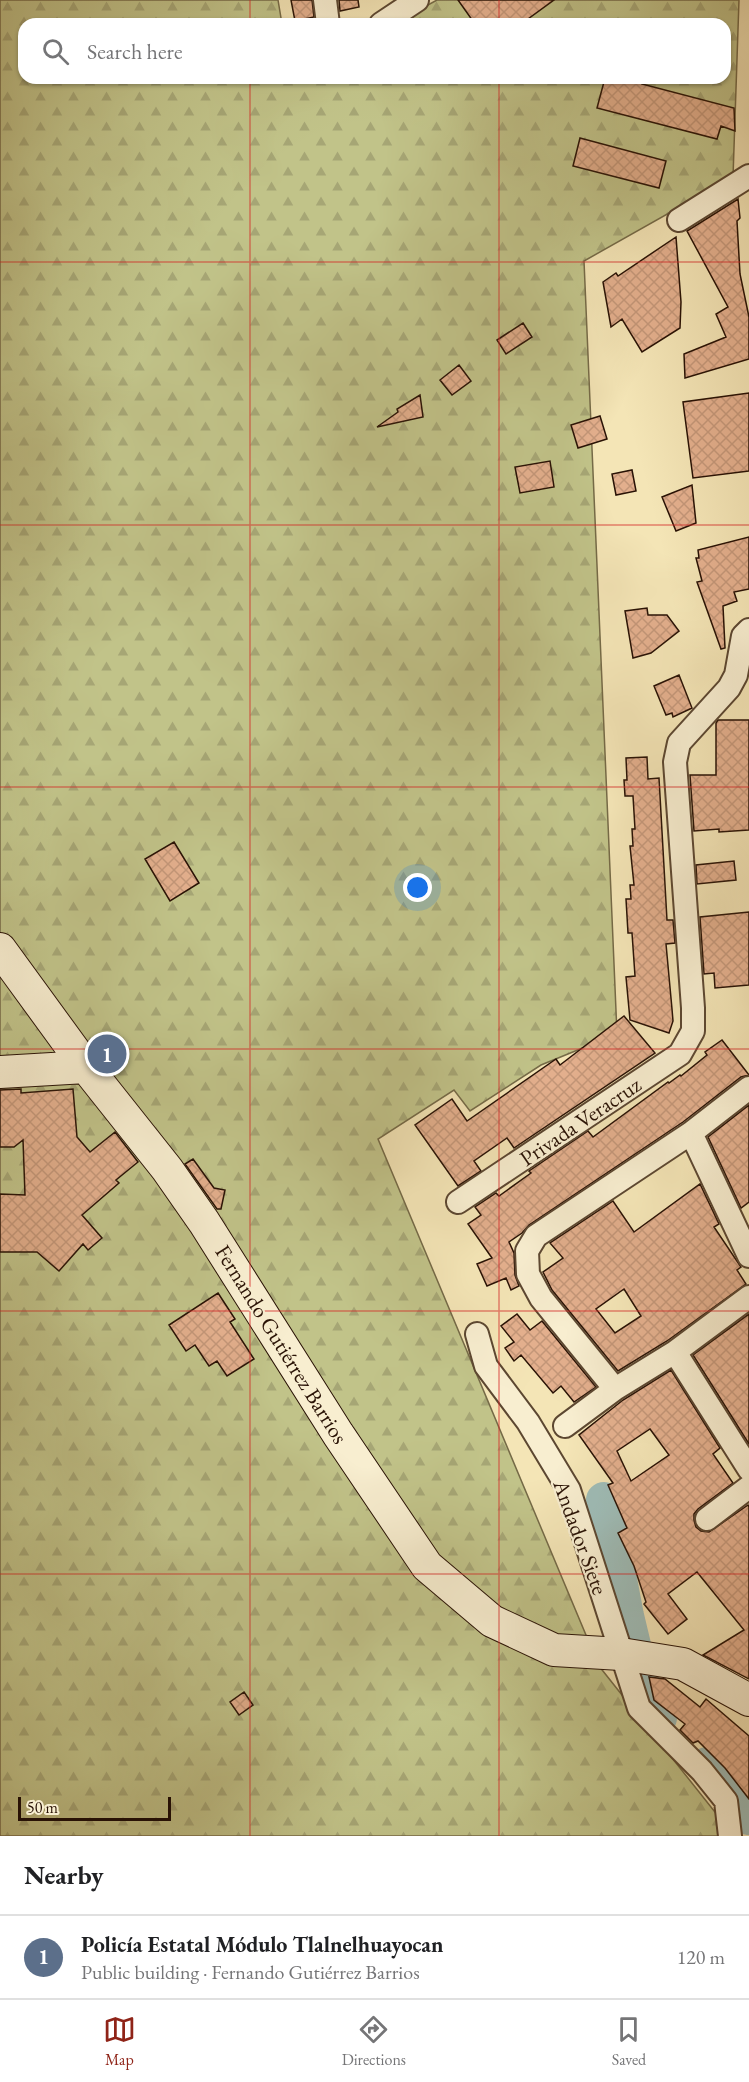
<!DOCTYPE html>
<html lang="en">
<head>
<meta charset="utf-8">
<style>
	:root { --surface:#fff; --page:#f2f2f2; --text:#202124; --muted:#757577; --line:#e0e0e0; --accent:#8f2418 }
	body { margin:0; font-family:"EB Garamond",serif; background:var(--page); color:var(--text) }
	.scale { position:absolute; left:18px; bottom:15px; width:153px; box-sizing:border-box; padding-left:6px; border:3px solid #291205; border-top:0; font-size:16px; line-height:21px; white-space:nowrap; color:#291205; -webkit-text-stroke:4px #f8eed0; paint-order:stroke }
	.you { position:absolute; left:418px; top:888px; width:21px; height:21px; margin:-15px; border:4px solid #fff; border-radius:50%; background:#1a73e8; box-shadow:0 0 0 9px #1a73e833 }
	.badge { display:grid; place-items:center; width:39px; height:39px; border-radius:50%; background:var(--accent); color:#fff; font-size:20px; font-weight:700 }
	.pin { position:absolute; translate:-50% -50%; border:3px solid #fff; box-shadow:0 2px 6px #0006 }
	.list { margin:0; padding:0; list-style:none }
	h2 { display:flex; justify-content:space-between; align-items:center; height:78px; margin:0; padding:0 24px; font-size:26px }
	h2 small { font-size:20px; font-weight:400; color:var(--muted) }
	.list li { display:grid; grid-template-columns:39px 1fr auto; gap:18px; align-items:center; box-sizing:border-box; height:84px; padding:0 24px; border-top:2px solid var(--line) }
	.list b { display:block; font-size:22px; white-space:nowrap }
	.list p { margin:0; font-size:20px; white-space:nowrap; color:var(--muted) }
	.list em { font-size:20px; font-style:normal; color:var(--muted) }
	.icon { flex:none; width:33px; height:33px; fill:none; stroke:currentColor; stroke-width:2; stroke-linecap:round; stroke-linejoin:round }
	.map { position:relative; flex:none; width:749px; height:1836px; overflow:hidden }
	.search { position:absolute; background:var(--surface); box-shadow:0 2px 4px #0004; left:18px; right:18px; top:18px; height:66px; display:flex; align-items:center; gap:15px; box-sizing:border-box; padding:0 21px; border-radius:18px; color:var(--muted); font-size:22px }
	.sheet { height:162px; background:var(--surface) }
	nav { display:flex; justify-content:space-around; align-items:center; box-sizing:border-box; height:84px; border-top:2px solid var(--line); background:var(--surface); font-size:16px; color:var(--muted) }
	nav a { display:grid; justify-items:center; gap:3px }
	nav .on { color:var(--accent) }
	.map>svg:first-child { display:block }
</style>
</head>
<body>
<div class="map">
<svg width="749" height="1836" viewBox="0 0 749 1836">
	<defs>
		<pattern id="forest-firs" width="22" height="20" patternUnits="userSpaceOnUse" patternTransform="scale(1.5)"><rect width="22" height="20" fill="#c1c389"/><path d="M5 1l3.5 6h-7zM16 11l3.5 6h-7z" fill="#a6a675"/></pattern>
		<pattern id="building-cross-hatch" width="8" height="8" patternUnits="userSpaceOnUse" patternTransform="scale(1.5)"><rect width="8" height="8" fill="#e3af8d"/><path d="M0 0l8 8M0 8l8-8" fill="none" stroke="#c39678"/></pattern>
	</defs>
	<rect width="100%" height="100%" fill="#f4e5b6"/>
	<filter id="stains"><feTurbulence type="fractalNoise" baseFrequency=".00333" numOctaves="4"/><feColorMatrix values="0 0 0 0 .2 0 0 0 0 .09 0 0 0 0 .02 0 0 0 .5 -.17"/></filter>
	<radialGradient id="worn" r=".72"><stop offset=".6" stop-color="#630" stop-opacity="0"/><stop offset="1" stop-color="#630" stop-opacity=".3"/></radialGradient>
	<!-- forest -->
	<path fill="url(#forest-firs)" stroke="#756a47" stroke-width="1.5" d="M0,0H278L282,24H24V78H725V24H393L437,0H739L733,177L584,261L617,1034L541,1065L470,1111L454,1090L378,1139L599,1666L734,1836H0Z"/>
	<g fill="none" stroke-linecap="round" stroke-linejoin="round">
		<!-- river -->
		<path stroke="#9fbdb8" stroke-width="36" d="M604,1500L626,1616L648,1708L659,1718
			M707,1765L749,1817"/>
	</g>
	<!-- building -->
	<path fill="url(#building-cross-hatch)" stroke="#291205" stroke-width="1.5" fill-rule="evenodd" d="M291,0H312L314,17L295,21Z
		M339,0H358L359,7L340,11Z
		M458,0H554L521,24H475Z
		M605,78H644L642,84L734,108L735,131L721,126L717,139L597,108Z
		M580,138L666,161L659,188L573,166Z
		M738,199L740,218L737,221L740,274L749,317V359L685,378L684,354L726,337L716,314L728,307L687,231Z
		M676,237L681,302L680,328L642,352L622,319L611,327L603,282L616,273L618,276Z
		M523,323L532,337L506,354L497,340Z
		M459,365L471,381L452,395L440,380Z
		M749,393V471L693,478L683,402Z
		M420,395L423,417L377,427L398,412L397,409Z
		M600,416L607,439L578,448L571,425Z
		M550,461L554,487L520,493L515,467Z
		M632,470L636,491L616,495L612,474Z
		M692,485L696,523L676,531L662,497Z
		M749,537V589L734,592L737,601L723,606L725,648L721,649L697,582L702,581L696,558H699L698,550Z
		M647,608L648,615H667L679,631L651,653L633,658L625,611Z
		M679,675L692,708L673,717L672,713L666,715L654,686Z
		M718,720H749V830L719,832V829L694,831L690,775H716V723Z
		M647,757L648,779L659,778L667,920H673L675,943L666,944L672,1009L673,1021L669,1033L630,1020L626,977L635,976L632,933H628L626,899H631L630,885H634L630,846H633L632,829H635L633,796H625L624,780H627L626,758Z
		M174,842L199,883L170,901L145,859Z
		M734,861L736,880L697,884L696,865Z
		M749,912V985L715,988L714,973L704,974L700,917Z
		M624,1016L655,1053L514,1148L507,1138L474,1161L481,1171L458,1186L415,1125L452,1099L467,1121L556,1059L560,1065Z
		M722,1040L749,1075L741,1077L683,1122L529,1225L522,1233L509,1242L514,1253L515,1275L519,1286L511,1290L506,1278L487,1286L477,1264L492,1258L468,1224L481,1215L475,1207L496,1193L499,1196L531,1173L529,1171L588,1131L593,1137L668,1082L669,1083L680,1075L681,1076L707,1055L705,1052Z
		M21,1089V1093L73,1089L77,1137L90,1152L115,1132L138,1162L116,1180L119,1183L82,1215L102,1238L88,1250L83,1244L59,1271L37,1252H0V1194L25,1195L23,1140L14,1147H0V1090Z
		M749,1105V1202L741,1208L708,1137Z
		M193,1159L214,1188L225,1190L221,1209H217L185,1164Z
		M700,1184L719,1224L714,1227L741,1267L737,1270L746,1284L667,1341L618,1371L552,1290L543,1272L563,1258L550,1243L613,1201L634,1232ZM624,1289L641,1316L615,1333L596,1309Z
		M218,1293L235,1319L230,1322L254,1359L227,1376L217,1361L209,1366L195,1345L186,1351L169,1325Z
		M517,1314L530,1330L542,1321L596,1387L574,1402L561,1386L553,1393L521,1355L514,1361L505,1348L514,1342L501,1326Z
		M749,1314V1444L693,1355Z
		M671,1370L720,1448L713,1454L733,1483L698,1509L694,1514V1520L696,1527L701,1531L709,1532L748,1505L749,1507V1679L703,1655L744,1630L697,1572L668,1594L687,1619L668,1634L644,1604L646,1602L634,1566L618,1533L627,1528L608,1485L613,1483L579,1435L623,1400ZM650,1429L669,1455L631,1481L617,1451Z
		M649,1677L665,1679L700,1707L706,1699L749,1736V1799L725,1768L698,1741L693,1743L680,1730L685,1724L654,1700Z
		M244,1692L253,1705L239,1715L230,1702Z"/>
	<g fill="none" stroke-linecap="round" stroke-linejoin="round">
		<!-- street casing -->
		<g stroke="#5c4731" stroke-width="26">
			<path id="street" d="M325,0L328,24
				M381,24L417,0
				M679,220L749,176
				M691,1133L749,1256
				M458,1202L680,1054L693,1031V1008L675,762L679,743L729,688L736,675L743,636L749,630
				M477,1334L486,1366L528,1422L569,1490L639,1708L702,1771L726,1801L730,1836
				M675,1352L749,1469
				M615,1389L541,1298L528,1274L527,1251L536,1236L691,1133L749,1088
				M565,1426L615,1389L675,1352L749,1297
				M707,1519L749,1487"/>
		</g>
		<!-- secondary casing -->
		<g stroke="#291205" stroke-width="34">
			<path id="secondary" d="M0,949L86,1067L167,1169L204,1222L338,1434L427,1566L492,1621L554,1650L621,1654L683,1664L749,1700
				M0,1072L86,1067"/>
		</g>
		<!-- street -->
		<use href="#street" stroke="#f8eed0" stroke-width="22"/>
		<!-- secondary -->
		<use href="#secondary" stroke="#f8eed0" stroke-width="32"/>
	</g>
	<!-- grid -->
	<path fill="none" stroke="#d62828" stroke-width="1.5" stroke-opacity="0.55" d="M250,0V24M499,0V24M250,78V1836M499,78V1836M0,262H749M0,525H749M0,787H749M0,1049H749M0,1311H749M0,1574H749"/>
	<g text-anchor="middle" stroke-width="4.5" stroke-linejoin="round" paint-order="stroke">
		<!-- street labels -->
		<g font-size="22" fill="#291205" stroke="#f8eed0">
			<text transform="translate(580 1121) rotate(-34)" y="8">Privada Veracruz</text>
			<text transform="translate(282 1344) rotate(58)" y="8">Fernando Gutiérrez Barrios</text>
			<text transform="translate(581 1537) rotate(70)" y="8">Andador Siete</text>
		</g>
	</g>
	<rect width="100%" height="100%" filter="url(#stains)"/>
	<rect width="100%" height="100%" fill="url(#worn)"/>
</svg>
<div class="scale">50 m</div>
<div class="you"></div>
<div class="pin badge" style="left:107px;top:1054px;background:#5c6f8a">1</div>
<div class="search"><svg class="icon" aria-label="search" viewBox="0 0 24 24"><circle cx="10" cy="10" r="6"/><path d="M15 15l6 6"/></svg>Search here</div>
</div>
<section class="sheet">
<h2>Nearby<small></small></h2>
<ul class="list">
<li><span class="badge" style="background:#5c6f8a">1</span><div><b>Policía Estatal Módulo Tlalnelhuayocan</b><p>Public building · Fernando Gutiérrez Barrios</p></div><em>120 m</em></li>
</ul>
</section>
<nav>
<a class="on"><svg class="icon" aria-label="map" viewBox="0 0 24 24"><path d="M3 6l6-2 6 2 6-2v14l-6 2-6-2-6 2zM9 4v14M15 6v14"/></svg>Map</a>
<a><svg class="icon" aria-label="directions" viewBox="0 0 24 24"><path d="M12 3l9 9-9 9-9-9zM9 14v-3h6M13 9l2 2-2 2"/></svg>Directions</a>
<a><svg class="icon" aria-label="saved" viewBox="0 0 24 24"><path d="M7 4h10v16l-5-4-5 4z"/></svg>Saved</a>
</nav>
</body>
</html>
